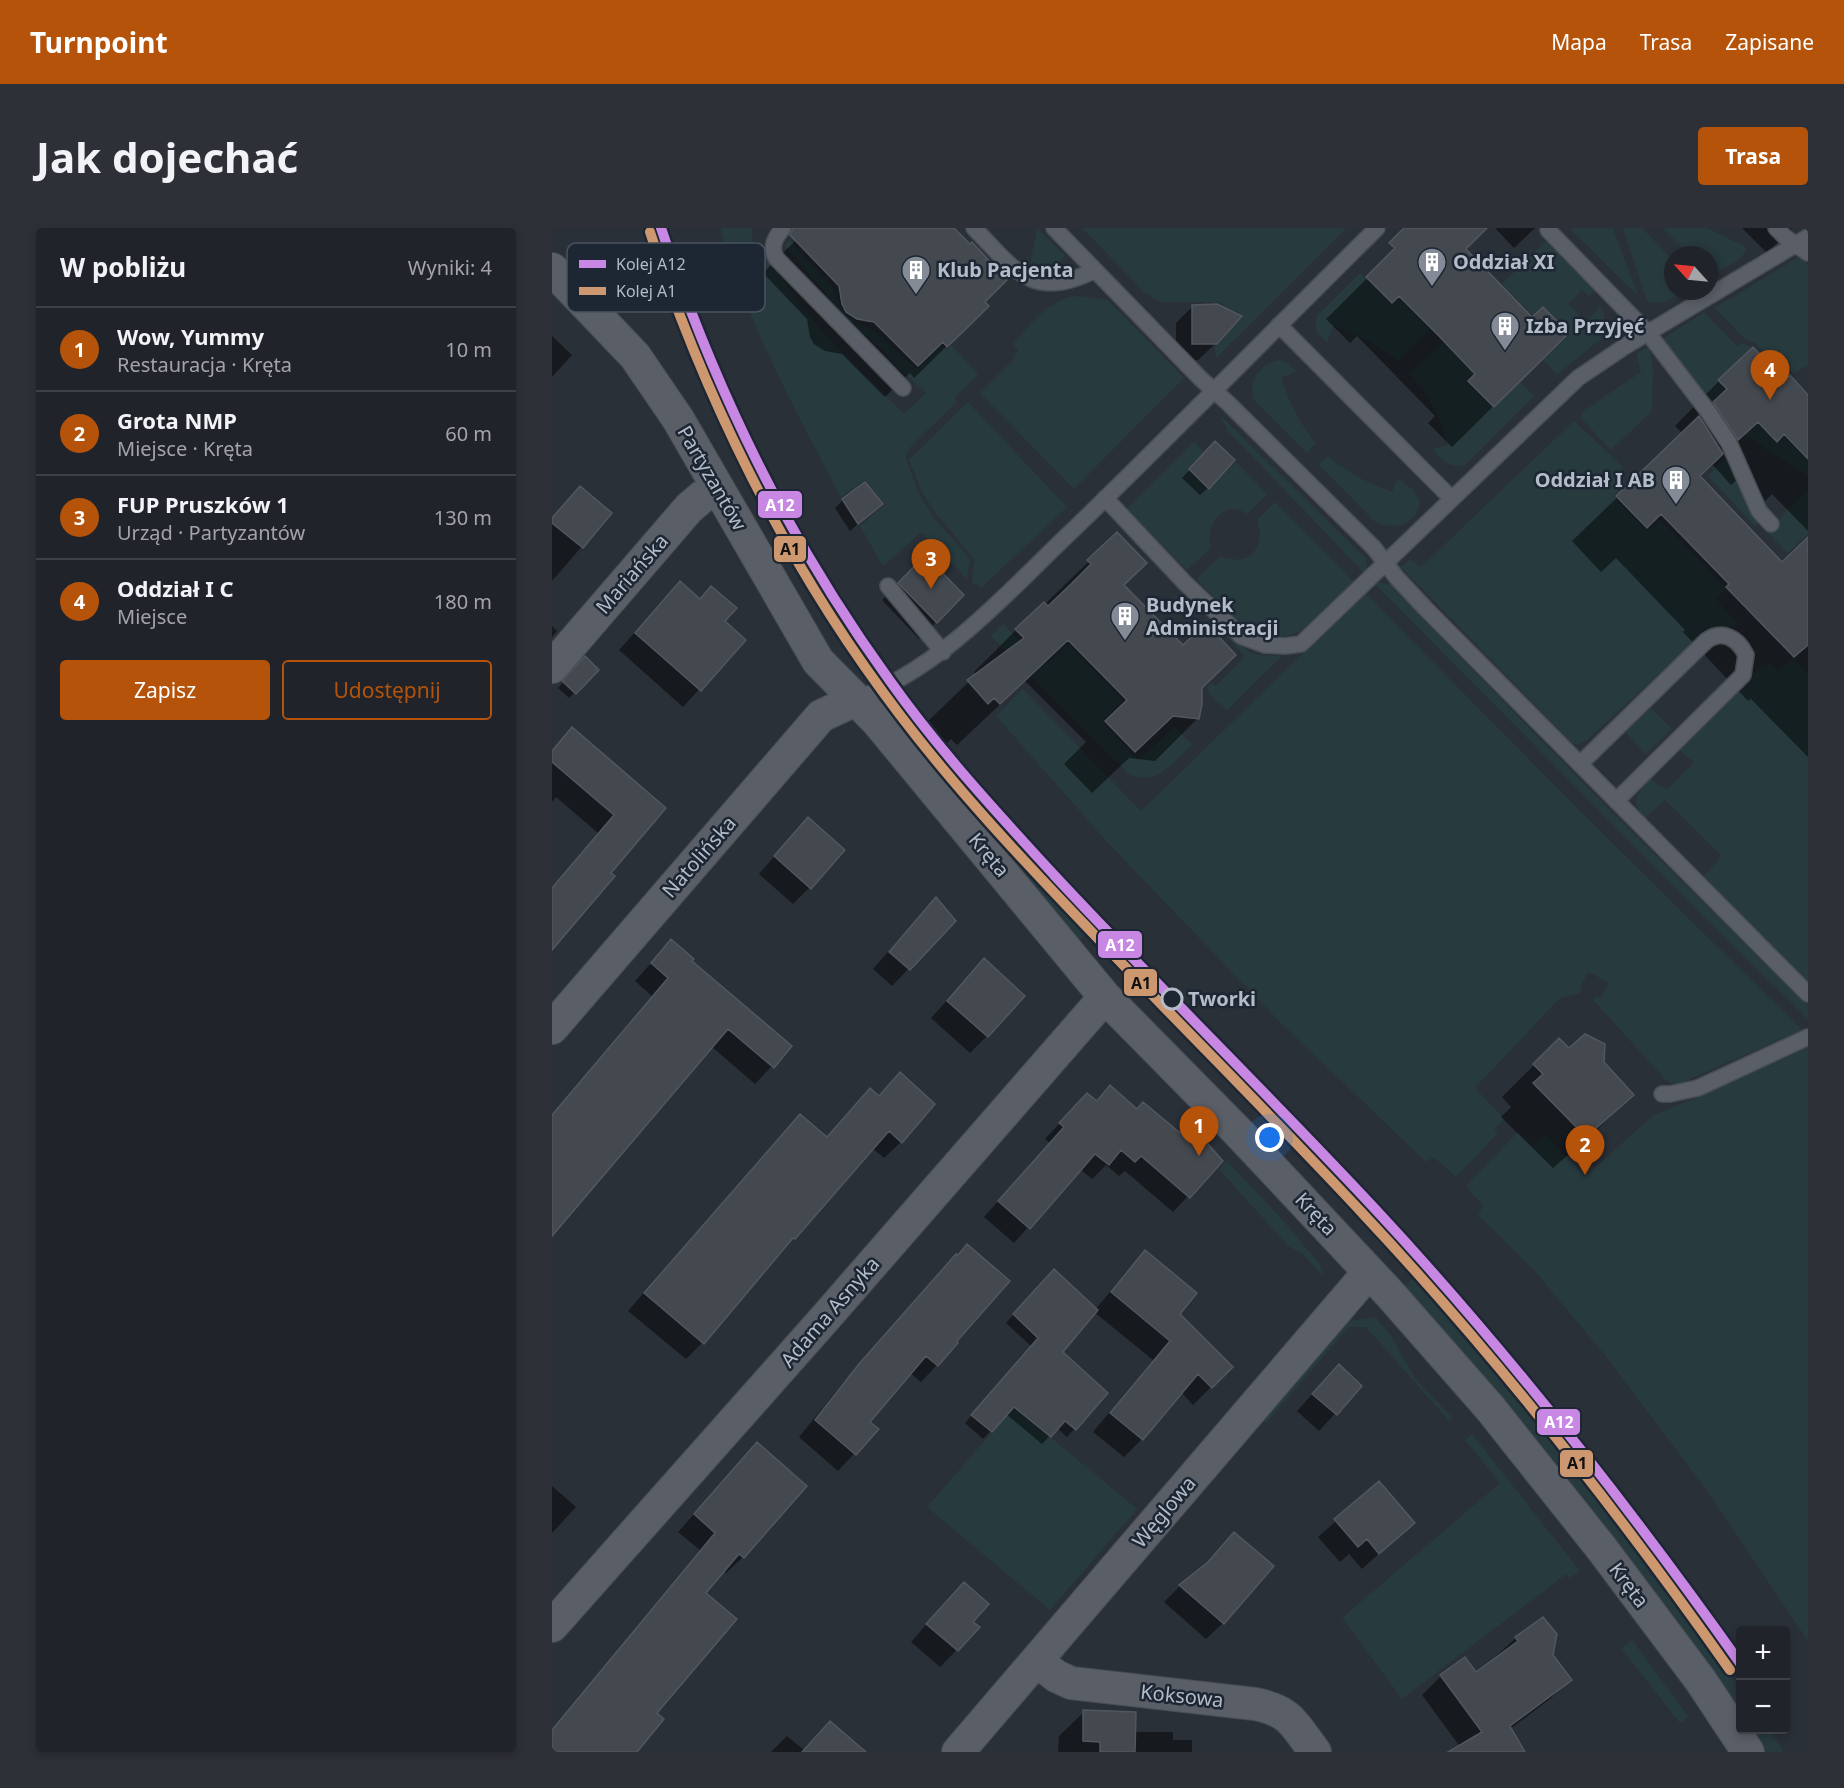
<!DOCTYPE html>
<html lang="pl">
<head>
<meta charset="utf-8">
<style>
	:root { --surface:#20242a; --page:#2d3036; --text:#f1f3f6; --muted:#a2a4a8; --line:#3d4147; --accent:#b45309 }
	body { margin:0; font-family:"Noto Sans",sans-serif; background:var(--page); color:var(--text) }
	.controls { position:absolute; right:18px; bottom:18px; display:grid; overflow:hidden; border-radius:6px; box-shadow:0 3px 9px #0003 }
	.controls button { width:54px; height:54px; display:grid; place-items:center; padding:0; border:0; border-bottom:2px solid var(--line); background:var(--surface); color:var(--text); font:30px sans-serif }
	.compass { position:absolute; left:1112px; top:18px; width:54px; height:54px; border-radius:50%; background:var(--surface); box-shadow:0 3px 9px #0003; rotate:297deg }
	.you { position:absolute; left:718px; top:910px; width:21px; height:21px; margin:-15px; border:4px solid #fff; border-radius:50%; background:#1a73e8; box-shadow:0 0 0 9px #1a73e833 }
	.badge { display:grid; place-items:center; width:39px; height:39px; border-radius:50%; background:var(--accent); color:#fff; font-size:20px; font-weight:700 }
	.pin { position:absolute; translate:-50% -50px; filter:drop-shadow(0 2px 3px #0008) }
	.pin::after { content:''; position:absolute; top:32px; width:21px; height:18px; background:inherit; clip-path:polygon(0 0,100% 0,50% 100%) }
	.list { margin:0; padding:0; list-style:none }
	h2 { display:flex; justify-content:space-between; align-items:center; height:78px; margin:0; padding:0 24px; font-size:26px }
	h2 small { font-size:20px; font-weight:400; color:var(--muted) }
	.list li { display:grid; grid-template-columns:39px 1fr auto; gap:18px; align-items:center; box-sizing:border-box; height:84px; padding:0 24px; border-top:2px solid var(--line) }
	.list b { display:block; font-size:22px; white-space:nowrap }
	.list p { margin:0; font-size:20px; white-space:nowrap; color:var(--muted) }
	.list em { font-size:20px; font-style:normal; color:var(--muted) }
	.actions { display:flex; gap:12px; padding:18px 24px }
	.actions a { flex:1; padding:14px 0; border:2px solid var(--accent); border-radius:6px; text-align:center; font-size:21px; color:var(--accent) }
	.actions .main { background:var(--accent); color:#fff }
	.map { position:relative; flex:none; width:1256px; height:1524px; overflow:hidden; border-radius:6px }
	header { display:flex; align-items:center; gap:36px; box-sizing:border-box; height:84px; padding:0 30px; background:var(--accent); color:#fff }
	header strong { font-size:28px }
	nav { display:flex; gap:33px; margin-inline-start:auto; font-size:21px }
	.intro { display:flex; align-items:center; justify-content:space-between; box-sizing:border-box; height:144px; padding:0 36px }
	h1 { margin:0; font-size:42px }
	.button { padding:15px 27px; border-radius:6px; background:var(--accent); color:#fff; font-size:21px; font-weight:700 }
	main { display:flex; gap:36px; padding:0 36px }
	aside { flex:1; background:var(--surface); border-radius:6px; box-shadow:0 3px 9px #0003 }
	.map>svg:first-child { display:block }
</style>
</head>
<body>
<header>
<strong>Turnpoint</strong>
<nav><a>Mapa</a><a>Trasa</a><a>Zapisane</a></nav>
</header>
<div class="intro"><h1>Jak dojechać</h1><a class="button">Trasa</a></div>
<main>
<aside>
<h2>W pobliżu<small>Wyniki: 4</small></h2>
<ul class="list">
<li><span class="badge">1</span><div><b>Wow, Yummy</b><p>Restauracja · Kręta</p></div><em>10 m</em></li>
<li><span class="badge">2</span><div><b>Grota NMP</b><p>Miejsce · Kręta</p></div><em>60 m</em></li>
<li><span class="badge">3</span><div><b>FUP Pruszków 1</b><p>Urząd · Partyzantów</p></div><em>130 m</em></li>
<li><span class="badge">4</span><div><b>Oddział I C</b><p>Miejsce</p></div><em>180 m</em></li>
</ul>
<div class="actions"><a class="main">Zapisz</a><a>Udostępnij</a></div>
</aside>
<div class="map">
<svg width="1256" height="1524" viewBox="0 0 1256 1524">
	<rect width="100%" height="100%" fill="#2a3038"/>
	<!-- green -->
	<path fill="#273a3e" d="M168,0H200V17L209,13C242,83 299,132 352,186L374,165L342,136L328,119L288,87L271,62L232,18L237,12L281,59L291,83L306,95L322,103L365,141L390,117L395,122L399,117L426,146L403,170L405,174L360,217L353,228L367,266L382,290L418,331L415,351L369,304L332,338L328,333L308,298L333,277L313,252L289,269C244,185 194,91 168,0Z
		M485,0L513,28C504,40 492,42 478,38Z
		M530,0H794L664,130L662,118L666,117L691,87L666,74H608L593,65Z
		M1017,0H1061L1086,68Z
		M1071,0H1090L1121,32V63H1133C1120,71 1110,79 1095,73Z
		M1111,0H1155L1192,18L1194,22L1189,30L1162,46H1157V27H1138Z
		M994,13L1043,63L1037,68L1030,62L1016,76L1034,93L1048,79C1055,90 1054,100 1048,112L1005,146L991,132L1019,105L991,78L981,87L950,56Z
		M1245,30L1251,32L1256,37V137L1242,145L1236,141L1230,143L1202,114L1193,111L1163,80Z
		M808,45L839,77L850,66L881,98L846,133C826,117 805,106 781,98L775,115L764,103V89Z
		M523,68L556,72L632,150L522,261L428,165L463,130L461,128L466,122L461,116C477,98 498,71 523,68Z
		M1152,84L1185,118L1190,115L1199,119L1165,153L1225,215L1232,208L1256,233V249L1171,192L1110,111Z
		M894,111L925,143L915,153L942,180L968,154L982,168L913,237C898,241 890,232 880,221L896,217C889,191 876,166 858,146Z
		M1097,118L1101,139L1100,183L1059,222L1028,189L1033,182L1089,144L1084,126Z
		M728,132L735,135L745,144L729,149C737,174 747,195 764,215L755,225L702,172C695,152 709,135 728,132Z
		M416,174L515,279L429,360L426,356L421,357L420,355L422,331L383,284L370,264L357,232Z
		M668,187L814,331L815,342L812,345L676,203Z
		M1022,193L1071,239L1066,246L1073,255L1061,268L1095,303L1108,291L1175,361L1164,371L1187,396L1182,399C1167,397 1159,401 1147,409L1034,513L1025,517L1020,515L849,339L858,331L869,339Z
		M642,214L652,224L636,241L657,261L684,234L715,266L695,286C672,269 652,298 659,320L635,342L575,281Z
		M776,228C796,245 816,255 840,264L845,250L863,263L868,276C861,298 842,303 822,293L766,236Z
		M1175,228L1198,283L1206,295L1203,298L1156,248Z
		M1256,261V306L1236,325L1215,304Z
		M723,274L803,355C788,369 773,388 755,399C707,429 675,383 645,351L668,328C696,340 715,319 705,292Z
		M826,354L837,356L1052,576L1256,777V791L1152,689L823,356Z
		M813,365L1030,585L1250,802L1124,857L1114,852L1042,773L1044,768L1049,770L1057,755L1037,744L1028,758L1030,760L1028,765L1008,770L923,860L953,891L942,901L946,905L904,949L884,931L880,930L874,934L728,794L557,616L444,488L471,461L589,583Z
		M661,388L697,424L706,427L730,428L675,482L656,465L658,463L654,460L659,455L664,458L693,428L658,391Z
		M451,396L493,437L516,416L571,472L550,494L586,532L622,499L640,516C621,534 607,558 578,547L439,408Z
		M1240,431L1256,447V755L1151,649L1170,628L1113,572L1093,590C1077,573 1085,567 1097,550L1115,562L1142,534L1126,521L1195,456L1203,442L1219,435L1226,444Z
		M347,478L416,565L541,699L526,714L370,527L338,484Z
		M1099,480L1120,501L1094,526L1073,504Z
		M1256,819V1413L1154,1261L1052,1126L982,1042L926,987L931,978L914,958L966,904L981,918L994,907L1033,949L1100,888L1151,867Z
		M675,933L728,989L768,1036L771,1049L752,1027L736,1018L667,941Z
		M865,1047L985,1187L1080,1312L1188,1460V1490L851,1063L852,1058Z
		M823,1089L839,1108L864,1152L901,1190L897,1193L814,1099H797L715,1194L708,1191L795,1090L799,1093Z
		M462,1179L585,1281L498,1382L375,1279Z
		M920,1206L1028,1343L1017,1350L1014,1346L850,1471L790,1390L948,1255L913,1212Z
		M1080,1412L1137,1489L1128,1495L1069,1420Z
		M1196,1502H1218L1232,1524H1210Z"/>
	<!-- shadow -->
	<path fill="#0007" d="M256,0H401L431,74L403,110L362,150L358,145L333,169L290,126L273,123L262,116L258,109L255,91L211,45Z
		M866,0H911L912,21L974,146L900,219L876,195L883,188L805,108L798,115L774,91Z
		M943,0H983L962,20Z
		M1190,0H1240L1215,25Z
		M641,78L664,115L646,132L624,133V95Z
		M0,108L20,127L0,149Z
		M1167,153L1233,154L1256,169V303L1220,266L1211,275L1187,250L1179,257L1161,237L1147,250L1230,336L1256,311V529L1199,471L1196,473L1131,404L1133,402L1064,330L1049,344L1020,313L1131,206L1123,198Z
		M663,215L656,260L648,267L630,250Z
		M28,260L58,286L0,353V290Z
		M291,272L329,276L298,303L283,280Z
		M565,306L571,357L646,490L603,533L577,530L540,565L512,536L534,514L473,453L405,517L399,511L393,517L374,495L424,447L422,444L464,402L492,377Z
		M373,329L410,367L367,411L330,372Z
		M112,372L192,412L131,479L67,422Z
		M0,398L5,403L0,409Z
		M25,438L45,442L17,470L6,460Z
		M20,501L112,580L57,645L0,719V659L46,605L4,569L0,574V522Z
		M240,608L258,659L241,676L207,646Z
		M383,671L402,693L340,758L321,741Z
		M119,713L138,733L220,838L203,856L159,818L0,1004V886L100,768L83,753Z
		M432,732L435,808L418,825L379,790Z
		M1007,812L1017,822L1050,835L1080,867L1048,899L1001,940L949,889L959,879L950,869Z
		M558,860L585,882L669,933L621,984L573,943L567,948L554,937L540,951L528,941L462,1015L432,989L498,915L493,911L520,882L544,874Z
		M318,862L326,869L349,914L332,930L320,920L150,1115L134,1131L76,1083L231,905L248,888L274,910Z
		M594,1024L626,1086L679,1139L641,1177L629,1164L590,1211L572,1229L541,1204L601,1132L542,1084L509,1124L554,1165L515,1209L505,1200L490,1216L454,1186L431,1211L413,1195L480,1119L454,1095L494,1051L543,1082L576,1042Z
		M404,1028L402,1113L385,1137L369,1154L358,1145L316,1194L324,1202L286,1243L247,1209L291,1155Z
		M770,1155L807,1159L767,1203L745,1183Z
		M205,1216L191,1329L174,1345L171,1343L152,1365L47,1524H0V1501L148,1322L126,1304Z
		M827,1255L861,1295L810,1341L797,1326L788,1334L766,1309Z
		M0,1258L24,1279L0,1305Z
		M682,1306L671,1395L654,1411L612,1374L628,1358L650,1341Z
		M395,1373L426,1400L388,1439L359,1414Z
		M991,1391L1000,1427L1018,1452L998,1471L958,1501L968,1524H905L909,1520L870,1467L889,1448L924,1446L964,1410Z
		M532,1484L582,1504H621V1512H640V1524H506L507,1508Z
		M235,1508L252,1522L312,1524H219Z"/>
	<!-- building -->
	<path fill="#444950" stroke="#52575f" stroke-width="1.5" d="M241,0H402L418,16L420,14L455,52L433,74L437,78L416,99L395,119L391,114L366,138L322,94L305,91L294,84L290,76L287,58L238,7Z
		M852,0H935L914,21L980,89L991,79L1017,105L942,179L916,153L923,146L886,107L847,68L840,75L814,49L843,20L837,15Z
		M665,76L690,88L665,116H640V77Z
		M1201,119L1233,152L1238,147L1256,167V231L1232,206L1225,214L1206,194L1186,212L1161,174L1175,161L1166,152Z
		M1147,188L1171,226L1148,248L1230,334L1256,309V417L1242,429L1174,359L1177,356L1109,286L1095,300L1064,268Z
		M663,213L683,232L657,261L637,241Z
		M313,254L331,276L306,296L290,271Z
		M28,258L60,285L31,320L0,295V290Z
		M565,304L595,335L572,357L631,417L654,395L684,427L650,460V476L647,491L621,488L583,524L553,493L575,472L516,412L448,476L442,470L436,476L415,452L472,410L463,401L492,374L496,378L518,357L539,336L535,332Z
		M373,327L412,367L385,395L346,355Z
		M128,353L148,371L159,358L185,380L173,393L194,412L149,463L83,405Z
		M33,428L47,442L24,466L10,453Z
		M20,499L114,580L59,645L63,648L0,722V660L62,587L0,534V523Z
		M256,589L293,622L259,661L222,628Z
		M384,669L404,693L358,742L337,724Z
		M119,711L142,731L140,733L240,818L222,840L176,801L0,1008V887L116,750L99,735Z
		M432,730L473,768L436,809L395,773Z
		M1033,806L1053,816L1052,834L1082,867L1034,909L981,855L991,846L981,836L1007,810L1017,820Z
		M348,844L383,876L350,915L337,903L243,1011L241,1010L152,1116L92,1065L248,886L275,909L318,860L327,868Z
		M558,857L585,881L591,874L627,904L640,898L671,933L638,970L589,928L583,934L569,922L557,937L543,926L478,1001L446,973L512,899L507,895L535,865L545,873Z
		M415,1016L458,1053L405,1113L406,1115L386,1138L374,1128L318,1194L327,1201L304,1227L263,1192L307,1136L404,1026L406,1027Z
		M593,1022L645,1065L628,1086L681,1139L660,1160L646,1146L591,1212L558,1185L618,1113L559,1064Z
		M502,1041L546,1082L511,1124L556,1165L524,1202L513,1193L499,1209L462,1179L440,1204L419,1187L486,1110L461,1086Z
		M787,1136L810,1158L785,1187L760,1166Z
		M205,1214L255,1258L192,1330L187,1326L154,1365L185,1391L105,1485L112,1491L85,1524H0V1502L163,1305L142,1286Z
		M827,1253L863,1295L827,1326L815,1311L806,1319L782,1291Z
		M682,1304L722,1338L672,1396L627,1357L656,1334Z
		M412,1354L437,1376L421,1394L428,1399L406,1423L374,1396Z
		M991,1389L1005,1406L1001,1427L1020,1452L958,1498L973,1524H896L930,1504L888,1447L913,1429L924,1444L966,1413L963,1409Z
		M531,1482L584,1484L583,1524H548V1514L531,1513Z
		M278,1493L314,1524H250Z"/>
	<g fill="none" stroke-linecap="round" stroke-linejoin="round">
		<!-- lane casing -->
		<g stroke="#484c53" stroke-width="18">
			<path id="lane" d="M231,0C223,10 218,18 224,30L351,160
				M422,0C463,42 481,74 543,42
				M502,0L649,151L675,174L822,320L845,350L873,380L1256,766
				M1224,0L1234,10L1256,25
				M996,2L1096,105L1155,182L1177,215L1207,283L1219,296
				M727,97L899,270
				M553,270L633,355L689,408L713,417L733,418L749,416L1026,150L1072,119L1256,9
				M336,358L391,424
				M303,472C393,438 455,364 523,300C625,201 724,100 825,0
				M1028,536L1154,413C1170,401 1186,410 1194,427L1191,447L1064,573
				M1110,866H1118L1146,860L1256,809"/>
		</g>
		<!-- street casing -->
		<g stroke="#484c53" stroke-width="34">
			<path id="street" d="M0,41L83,128L126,191L266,433L325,493L553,769L687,905L837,1065L938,1180L1050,1321L1149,1453L1196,1524
				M0,439L137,280L151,268L166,260
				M0,800L269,488L303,472
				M0,1398L275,1088L553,769
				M485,1433L504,1448L519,1455L703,1476C739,1483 742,1496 763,1524
				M406,1524L817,1044"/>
		</g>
		<!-- lane -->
		<use href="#lane" stroke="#5a5e66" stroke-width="15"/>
		<!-- street -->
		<use href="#street" stroke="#5a5e66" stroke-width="32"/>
		<!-- rail-1 casing -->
		<g stroke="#1d2633" stroke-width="15">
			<path id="rail-1" d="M109,0C164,164 236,312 338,453C387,522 445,585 502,647C607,760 718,868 824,982C956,1124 1076,1277 1188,1435"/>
		</g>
		<!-- rail-2 casing -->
		<g stroke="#1d2633" stroke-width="15">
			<path id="rail-2" d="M98,4C156,178 236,340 348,487C405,562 470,631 535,699C627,796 722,890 813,988C946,1130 1066,1283 1178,1442"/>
		</g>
		<!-- rail-1 -->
		<use href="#rail-1" stroke="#c787e3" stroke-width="10"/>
		<!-- rail-2 -->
		<use href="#rail-2" stroke="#cd976f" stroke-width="10"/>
	</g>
	<!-- icons -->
	<defs>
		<g id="building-pin" transform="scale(1.5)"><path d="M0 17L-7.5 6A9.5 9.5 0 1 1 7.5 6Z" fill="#848b96" stroke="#1d2633"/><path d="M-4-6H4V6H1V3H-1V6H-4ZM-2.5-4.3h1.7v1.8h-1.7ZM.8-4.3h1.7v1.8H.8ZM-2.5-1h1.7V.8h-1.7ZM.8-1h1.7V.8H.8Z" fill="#fff"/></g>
	</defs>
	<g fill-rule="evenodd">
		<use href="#building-pin" x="880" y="34"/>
		<use href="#building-pin" x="364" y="42"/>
		<use href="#building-pin" x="953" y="98"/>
		<use href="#building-pin" x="1124" y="252"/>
		<use href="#building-pin" x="573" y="388"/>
	</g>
	<!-- markers -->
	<circle fill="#1d2633" stroke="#b4bcc9" stroke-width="3" cx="620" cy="771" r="10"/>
	<g text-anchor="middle" stroke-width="5" stroke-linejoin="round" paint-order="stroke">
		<!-- poi labels -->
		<g font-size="20" font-weight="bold" fill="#b4bcc9" stroke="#1d2633" text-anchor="start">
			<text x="901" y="41">Oddział XI</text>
			<text x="385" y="49">Klub Pacjenta</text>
			<text x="974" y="105">Izba Przyjęć</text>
			<text x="1103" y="259" text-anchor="end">Oddział I AB</text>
			<text x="594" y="384">Budynek<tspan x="594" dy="23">Administracji</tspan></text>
		</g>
		<!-- street labels -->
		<g font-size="20" fill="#b4bcc9" stroke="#1d2633">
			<text transform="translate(160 250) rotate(60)" y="7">Partyzantów</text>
			<text transform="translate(80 346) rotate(-49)" y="7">Mariańska</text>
			<text transform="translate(437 627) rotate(50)" y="7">Kręta</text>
			<text transform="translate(147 629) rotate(-49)" y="7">Natolińska</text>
			<text transform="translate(764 986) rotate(47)" y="7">Kręta</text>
			<text transform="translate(278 1084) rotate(-49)" y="7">Adama Asnyka</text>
			<text transform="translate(612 1284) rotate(-50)" y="7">Węglowa</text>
			<text transform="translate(1077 1357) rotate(53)" y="7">Kręta</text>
			<text transform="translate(630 1468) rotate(6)" y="7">Koksowa</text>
		</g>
		<!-- stop labels -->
		<g font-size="20" font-weight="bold" fill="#b4bcc9" stroke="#1d2633" text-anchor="start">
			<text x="636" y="778">Tworki</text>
		</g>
	</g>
	<!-- legend -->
	<rect x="15" y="15" width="198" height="69" rx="9" fill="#1d2633" stroke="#4a5360" stroke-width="1.5"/>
	<rect x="27" y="32" width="27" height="8" fill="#c787e3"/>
	<rect x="27" y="59" width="27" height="8" fill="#cd976f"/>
	<g font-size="16" fill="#b4bcc9">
		<text x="64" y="42">Kolej A12</text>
		<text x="64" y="69">Kolej A1</text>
	</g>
	<g stroke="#1d2633" stroke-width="2">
		<rect x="205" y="262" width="46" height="29" rx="6" fill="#c787e3"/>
		<rect x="221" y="307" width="34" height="28" rx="6" fill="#cd976f"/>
		<rect x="545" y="702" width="46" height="29" rx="6" fill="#c787e3"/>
		<rect x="571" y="740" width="35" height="29" rx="6" fill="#cd976f"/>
		<rect x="984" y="1180" width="45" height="28" rx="6" fill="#c787e3"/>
		<rect x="1007" y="1221" width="35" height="29" rx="6" fill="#cd976f"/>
	</g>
	<g font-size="16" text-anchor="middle" font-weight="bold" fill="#fff">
		<text x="228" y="283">A12</text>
		<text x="568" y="723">A12</text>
		<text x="1007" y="1200">A12</text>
	</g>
	<g font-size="16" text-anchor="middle" font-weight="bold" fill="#111">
		<text x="238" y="327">A1</text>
		<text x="589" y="761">A1</text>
		<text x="1025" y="1241">A1</text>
	</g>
</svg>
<div class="controls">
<button>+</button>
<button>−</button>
</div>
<svg class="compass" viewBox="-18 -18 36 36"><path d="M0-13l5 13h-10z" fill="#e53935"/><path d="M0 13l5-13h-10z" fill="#a2a4a8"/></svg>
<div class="you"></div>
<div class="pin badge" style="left:647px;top:928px">1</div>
<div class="pin badge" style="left:1033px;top:947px">2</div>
<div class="pin badge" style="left:379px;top:361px">3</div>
<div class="pin badge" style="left:1218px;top:172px">4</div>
</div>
</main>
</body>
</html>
